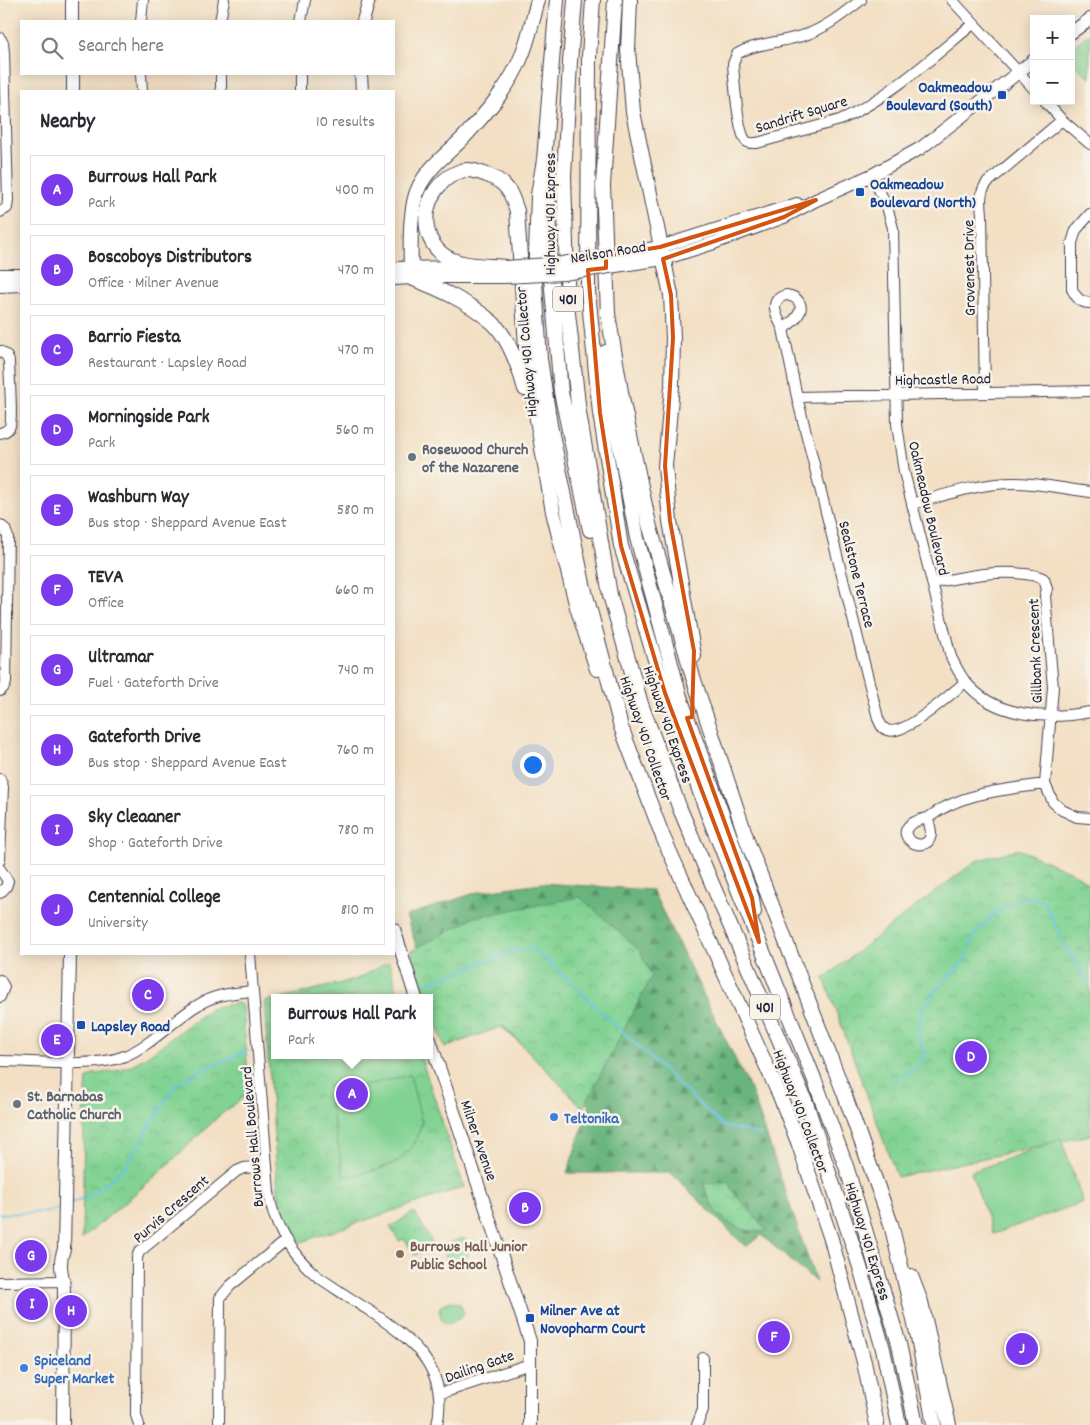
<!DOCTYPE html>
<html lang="en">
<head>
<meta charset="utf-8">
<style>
	:root { --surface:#fff; --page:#f2f2f3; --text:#2b2b33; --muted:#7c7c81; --line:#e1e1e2; --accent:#7c3aed }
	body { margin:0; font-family:Dekko,sans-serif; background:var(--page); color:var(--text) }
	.controls { position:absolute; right:15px; top:15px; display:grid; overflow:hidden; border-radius:0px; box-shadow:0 2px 12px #0003 }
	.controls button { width:45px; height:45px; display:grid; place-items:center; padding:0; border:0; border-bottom:1px solid var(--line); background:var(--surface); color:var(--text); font:25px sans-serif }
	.you { position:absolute; left:532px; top:764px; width:18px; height:18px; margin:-12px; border:4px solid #fff; border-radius:50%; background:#1a73e8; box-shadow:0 0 0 8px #1a73e833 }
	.badge { display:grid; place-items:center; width:32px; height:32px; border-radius:50%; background:var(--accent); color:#fff; font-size:16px; font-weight:700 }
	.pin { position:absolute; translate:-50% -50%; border:2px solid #fff; box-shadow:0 1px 5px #0006 }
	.popup { position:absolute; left:271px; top:994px; width:162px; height:65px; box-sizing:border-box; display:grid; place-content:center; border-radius:0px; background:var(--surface); filter:drop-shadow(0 1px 4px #0005); font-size:16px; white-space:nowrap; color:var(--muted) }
	.popup b { font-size:19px; color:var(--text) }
	.popup::after { content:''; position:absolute; left:50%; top:100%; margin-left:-10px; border:10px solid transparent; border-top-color:var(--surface) }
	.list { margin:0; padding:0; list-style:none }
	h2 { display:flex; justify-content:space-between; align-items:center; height:65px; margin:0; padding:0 20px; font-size:21px }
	h2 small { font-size:16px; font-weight:400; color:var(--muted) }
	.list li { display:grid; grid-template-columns:32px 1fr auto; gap:15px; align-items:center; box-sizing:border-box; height:70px; margin:0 10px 10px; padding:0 10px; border:1px solid var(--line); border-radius:0px }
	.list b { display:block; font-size:19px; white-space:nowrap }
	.list p { margin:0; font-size:16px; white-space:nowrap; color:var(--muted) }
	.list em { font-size:16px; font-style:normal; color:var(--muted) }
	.icon { flex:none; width:28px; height:28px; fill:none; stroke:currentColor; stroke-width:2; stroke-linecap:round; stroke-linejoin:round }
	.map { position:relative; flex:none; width:1090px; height:1425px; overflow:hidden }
	.search { position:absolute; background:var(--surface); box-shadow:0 2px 12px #0003; left:20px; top:20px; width:375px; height:55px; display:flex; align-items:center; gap:12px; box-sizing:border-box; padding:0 18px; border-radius:0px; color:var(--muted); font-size:19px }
	.panel { position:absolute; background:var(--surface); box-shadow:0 2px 12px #0003; left:20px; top:90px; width:375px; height:865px; border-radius:0px }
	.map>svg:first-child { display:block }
</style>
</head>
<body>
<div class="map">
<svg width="1090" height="1425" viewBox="0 0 1090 1425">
	<defs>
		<pattern id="forest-firs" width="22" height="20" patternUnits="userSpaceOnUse" patternTransform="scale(1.25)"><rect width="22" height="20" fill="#69b57d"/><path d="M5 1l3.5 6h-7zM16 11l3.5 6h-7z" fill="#569368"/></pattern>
		<pattern id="park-crowns" width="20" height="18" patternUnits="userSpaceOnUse" patternTransform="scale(1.25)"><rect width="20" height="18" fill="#82d393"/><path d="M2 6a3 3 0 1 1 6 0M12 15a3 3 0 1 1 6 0" fill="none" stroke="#70b580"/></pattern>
	</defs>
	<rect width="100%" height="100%" fill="#f7f3e8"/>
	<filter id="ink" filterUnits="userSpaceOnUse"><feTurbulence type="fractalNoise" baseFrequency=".02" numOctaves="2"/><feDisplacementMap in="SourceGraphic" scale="10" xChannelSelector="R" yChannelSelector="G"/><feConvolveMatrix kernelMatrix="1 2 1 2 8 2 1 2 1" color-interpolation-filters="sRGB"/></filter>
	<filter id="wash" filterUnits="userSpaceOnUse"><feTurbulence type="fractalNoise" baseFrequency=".0096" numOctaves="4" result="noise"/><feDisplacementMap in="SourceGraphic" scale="20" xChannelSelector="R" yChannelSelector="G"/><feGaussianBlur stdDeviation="1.12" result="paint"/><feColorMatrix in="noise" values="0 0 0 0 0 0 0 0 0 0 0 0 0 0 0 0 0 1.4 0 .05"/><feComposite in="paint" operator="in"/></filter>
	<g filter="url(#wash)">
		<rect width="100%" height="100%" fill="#f3dfc3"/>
		<!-- forest -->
		<path fill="url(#forest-firs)" stroke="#466c5c" d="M541,883L652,890L752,1093L816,1282L761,1235L746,1247L671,1173H567L590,1105L498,1024L451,1046L406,916L478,892Z"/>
		<!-- park -->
		<path fill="url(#park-crowns)" stroke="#527a67" d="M1090,33V78L1071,62V48Z
			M1018,849L1076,874L1090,885V1135L897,1177L824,978L911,910L976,861Z
			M580,897L640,951L652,976L583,1108L504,1026L445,1047L430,1005V998H427L411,951L475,917Z
			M389,962L400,998H281L357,979Z
			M274,999V1055H420L464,1187L301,1242C289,1225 281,1210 278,1189L264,1002Z
			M238,1003L243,1006L249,1093L219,1116L158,1174L82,1239L84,1122L87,1079L94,1074L112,1072L130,1066L146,1057L207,1011L216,1007Z
			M704,1183H729L731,1189L767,1231C736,1235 709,1214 704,1183Z
			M414,1212L433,1244L415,1255L404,1239L399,1241L390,1227Z"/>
		<!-- garden -->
		<path fill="#82d393" stroke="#527a67" d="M410,1075L422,1123L414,1144L400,1160L377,1170L344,1177L329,1098L332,1093Z
			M1061,1139L1083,1202L993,1234L971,1172Z
			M461,1238L466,1240L468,1255L466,1260L456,1263L447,1259L444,1253L445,1246Z
			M451,1301L460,1304L464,1313L460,1319L445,1324L441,1318L439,1308L443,1304Z"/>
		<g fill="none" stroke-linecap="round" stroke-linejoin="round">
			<!-- stream -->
			<path stroke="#69c4e6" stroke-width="2" d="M428,983L516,950L532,949L548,961L723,1126L761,1135
				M386,998L395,994
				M273,1041L274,1040
				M893,1081L922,1064L924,1053L917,1029L922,1011L941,983L964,962L973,936L996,912L1015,900L1029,896L1044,902L1066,948L1090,984
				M71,1203L93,1194L126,1166L175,1085L198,1072L248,1051
				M0,1214L49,1212L59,1208"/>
		</g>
	</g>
	<g filter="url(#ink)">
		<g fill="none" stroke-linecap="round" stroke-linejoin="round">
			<!-- minor casing -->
			<g stroke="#413e4f" stroke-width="12">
				<path id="minor" d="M861,0C844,13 826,28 805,35C784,42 755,43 737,54L733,64C734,78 738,133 746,141C749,144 753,143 757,143L840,120C887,99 933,57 973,24
					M952,0L1034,89
					M141,21L143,0
					M220,21L224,0
					M301,21L305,0
					M0,38L3,43L4,53L8,200L7,208L0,212
					M141,74L142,91
					M221,74V91
					M300,74V91
					M1045,101L1062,120L1090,144
					M872,175L887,207L893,228L897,424L904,472L951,657C955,665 959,673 964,680C993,718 1048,720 1090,712
					M1090,214L1076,230L1072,243V289C1076,297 1080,303 1090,303
					M786,295C797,296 805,305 798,315C795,321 788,325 783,329C777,317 767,300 786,295Z
					M783,329L797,397L878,718C880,723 881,728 887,730C904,737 952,693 965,682
					M0,351L6,355L9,361C9,372 13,418 10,426C8,431 4,432 0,433
					M985,392L982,214C981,202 979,193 987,183L1062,120
					M797,397L1090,391
					M912,504C945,495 979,483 1014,483C1039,483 1065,489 1090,492
					M0,525L5,529L8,537L6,683L4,687L0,691
					M932,583C964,577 993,570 1025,574C1032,575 1038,575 1044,579L1047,589L1045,596L1053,687L1045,784L1053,802L1062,810L1077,817L1090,818
					M0,779L3,787L0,860
					M928,818C961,792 1005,790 1045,784
					M928,818C929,823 931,829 931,834C927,861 878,828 928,818Z
					M0,869L8,881L6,887L0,893
					M250,954L269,1192C273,1226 292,1255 318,1277C335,1288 352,1300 370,1311C411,1339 450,1368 437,1425
					M0,980L4,987L0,997
					M0,1061C34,1061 92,1068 122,1057C152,1046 172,1020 198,1005C215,994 234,993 253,991
					M0,1282L64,1281
					M439,1394L530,1364
					M139,1425L136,1415L137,1258L139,1252L237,1171L244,1168L266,1166
					M219,1425L220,1298L230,1286L286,1240
					M697,1425L703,1410V1358"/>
			</g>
			<!-- major casing -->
			<g stroke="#413e4f" stroke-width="14">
				<path id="major" d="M72,0V21
					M363,21L369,0
					M1071,33L1090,19
					M73,74V91
					M361,74L362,91
					M627,253L660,247L797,204
					M629,264L663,259L714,243L784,217L816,200L872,175L921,148L1034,60
					M394,268L467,267
					M0,275H21
					M394,279L432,277H505
					M0,286L21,285
					M394,929L416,998
					M430,1040L530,1341V1425
					M63,1425L64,1290C64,1273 57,1268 64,1249L70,954"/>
			</g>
			<!-- highway casing -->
			<g stroke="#413e4f" stroke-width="16">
				<path id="highway" d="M557,0L544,160L538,195L535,283L540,359L550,425L583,584L621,727L663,837L780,1096L798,1142L831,1239L864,1362L877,1425
					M575,0L570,62L564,176L568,313L579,413L610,595L641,704L680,809L805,1100L860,1267L883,1349L899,1425
					M593,0L589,56L588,291L600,413L621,546L665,693L707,812L815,1081L847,1169L899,1344L916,1425
					M615,0L603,185L608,314L622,398L649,524L693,677L748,843L844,1093L891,1224L918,1337L934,1425
					M630,0L628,50L633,112L671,295L673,338L672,386L665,466L670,521L694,656
					M546,173L548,185L549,255L561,392L590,530
					M505,267C485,265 458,267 442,254C413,230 427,182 461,171C468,168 479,172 487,175C496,178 505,184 510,193C513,199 515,205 517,211L527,361L553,512L577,607L597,669
					M606,352L611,400L637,538L680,697L752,898L754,912
					M525,389C520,369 508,337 493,323C469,302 440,289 411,278C411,254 408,208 419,187C429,166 449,153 465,136C486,113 511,85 522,55C529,38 533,18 538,0
					M911,1276L921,1302L949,1425"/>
			</g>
			<!-- minor -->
			<use href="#minor" stroke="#fff" stroke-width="10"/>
			<!-- major -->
			<use href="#major" stroke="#fff" stroke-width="12"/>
			<!-- highway -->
			<use href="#highway" stroke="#fff" stroke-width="14"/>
			<!-- major-bridge casing -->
			<g stroke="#413e4f" stroke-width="14" stroke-linecap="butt">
				<path id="major-bridge" d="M505,267L562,263L627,253
					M505,277L564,274L629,264"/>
			</g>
			<!-- major-bridge -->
			<use href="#major-bridge" stroke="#fff" stroke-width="12"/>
		</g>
	</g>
	<!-- marked area -->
	<path fill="none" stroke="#d45411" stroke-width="4" stroke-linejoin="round" d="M816,200L784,217L663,259L671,295L673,338L665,466L670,521L694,651L692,717L687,718L752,898L759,942L665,693L621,546L600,413L588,270L606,268V256L660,247Z"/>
	<!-- markers -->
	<g fill="#1a4fb4" stroke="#f7f3e8" stroke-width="2">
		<rect x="997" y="90" width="10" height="10" rx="2.5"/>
		<rect x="855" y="187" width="10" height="10" rx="2.5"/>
		<rect x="76" y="1020" width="10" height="10" rx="2.5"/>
		<rect x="525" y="1313" width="10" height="10" rx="2.5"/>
	</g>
	<g fill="#6b7280" stroke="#f7f3e8" stroke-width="2">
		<circle cx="412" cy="457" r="5"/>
		<circle cx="17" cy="1104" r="5"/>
	</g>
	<g fill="#3f7fe0" stroke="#f7f3e8" stroke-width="2">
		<circle cx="554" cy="1117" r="5"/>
		<circle cx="24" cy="1368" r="5"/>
	</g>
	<circle fill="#8d6e63" stroke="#f7f3e8" stroke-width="2" cx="400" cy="1254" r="5"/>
	<g text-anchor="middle" stroke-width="5" stroke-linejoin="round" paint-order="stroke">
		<!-- shield labels -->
		<g fill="#f7f3e8" stroke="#62616f" stroke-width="1">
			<rect x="553" y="286.5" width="30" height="25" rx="4"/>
			<rect x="750" y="994.5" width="30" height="25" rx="4"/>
		</g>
		<g font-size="15" font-weight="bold" fill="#22223b">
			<text x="568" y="304">401</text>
			<text x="765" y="1012">401</text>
		</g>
		<!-- transit labels -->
		<g font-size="16" font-weight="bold" fill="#164399" stroke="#f7f3e8" text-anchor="start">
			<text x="992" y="92" text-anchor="end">Oakmeadow<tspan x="992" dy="18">Boulevard (South)</tspan></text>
			<text x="870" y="189">Oakmeadow<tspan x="870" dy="18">Boulevard (North)</tspan></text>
			<text x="91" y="1031">Lapsley Road</text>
			<text x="540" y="1315">Milner Ave at<tspan x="540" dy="18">Novopharm Court</tspan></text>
		</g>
		<!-- street labels -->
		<g font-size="16" fill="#22223b" stroke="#f7f3e8">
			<text transform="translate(801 113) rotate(-17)" y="6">Sandrift Square</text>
			<text transform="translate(549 214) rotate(-90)" y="6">Highway 401 Express</text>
			<text transform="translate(608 251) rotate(-9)" y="6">Neilson Road</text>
			<text transform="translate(968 268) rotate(-91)" y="6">Grovenest Drive</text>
			<text transform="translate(525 352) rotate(-95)" y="6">Highway 401 Collector</text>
			<text transform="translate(943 378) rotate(-1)" y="6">Highcastle Road</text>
			<text transform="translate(930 508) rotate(77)" y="6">Oakmeadow Boulevard</text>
			<text transform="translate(858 574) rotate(76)" y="6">Sealstone Terrace</text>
			<text transform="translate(1034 651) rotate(-92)" y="6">Gillbank Crescent</text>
			<text transform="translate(669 724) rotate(71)" y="6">Highway 401 Express</text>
			<text transform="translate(647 738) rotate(71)" y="6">Highway 401 Collector</text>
			<text transform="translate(802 1111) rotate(69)" y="6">Highway 401 Collector</text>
			<text transform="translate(251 1137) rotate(-95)" y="6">Burrows Hall Boulevard</text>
			<text transform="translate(480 1140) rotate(71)" y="6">Milner Avenue</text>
			<text transform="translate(170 1208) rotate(-41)" y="6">Purvis Crescent</text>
			<text transform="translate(869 1241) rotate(73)" y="6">Highway 401 Express</text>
			<text transform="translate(479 1365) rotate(-19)" y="6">Dailing Gate</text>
		</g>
		<!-- worship labels -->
		<g font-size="16" font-weight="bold" fill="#5b616d" stroke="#f7f3e8" text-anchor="start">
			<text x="422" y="454">Rosewood Church<tspan x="422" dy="18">of the Nazarene</tspan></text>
			<text x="27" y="1101">St. Barnabas<tspan x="27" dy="18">Catholic Church</tspan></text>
		</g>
		<!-- shop labels -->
		<g font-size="16" font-weight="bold" fill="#366cbe" stroke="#f7f3e8" text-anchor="start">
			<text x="564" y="1123">Teltonika</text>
			<text x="34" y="1365">Spiceland<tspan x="34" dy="18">Super Market</tspan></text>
		</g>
		<!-- education labels -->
		<g font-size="16" font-weight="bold" fill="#785e54" stroke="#f7f3e8" text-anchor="start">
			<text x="410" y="1251">Burrows Hall Junior<tspan x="410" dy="18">Public School</tspan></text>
		</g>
	</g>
</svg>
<div class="controls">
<button>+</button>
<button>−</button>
</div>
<div class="you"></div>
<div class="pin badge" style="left:352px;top:1094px">A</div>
<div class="popup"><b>Burrows Hall Park</b>Park</div>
<div class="pin badge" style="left:525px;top:1208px">B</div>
<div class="pin badge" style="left:148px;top:995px">C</div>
<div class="pin badge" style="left:971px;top:1057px">D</div>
<div class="pin badge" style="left:57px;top:1040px">E</div>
<div class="pin badge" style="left:774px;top:1337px">F</div>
<div class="pin badge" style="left:31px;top:1256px">G</div>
<div class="pin badge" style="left:71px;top:1311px">H</div>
<div class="pin badge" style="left:32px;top:1304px">I</div>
<div class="pin badge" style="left:1022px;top:1349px">J</div>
<div class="search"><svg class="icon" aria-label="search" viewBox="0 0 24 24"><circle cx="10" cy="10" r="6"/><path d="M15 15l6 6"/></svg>Search here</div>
<section class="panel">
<h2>Nearby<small>10 results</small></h2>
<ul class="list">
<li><span class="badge">A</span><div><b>Burrows Hall Park</b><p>Park</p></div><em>400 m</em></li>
<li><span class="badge">B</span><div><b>Boscoboys Distributors</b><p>Office · Milner Avenue</p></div><em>470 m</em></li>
<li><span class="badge">C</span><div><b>Barrio Fiesta</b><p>Restaurant · Lapsley Road</p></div><em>470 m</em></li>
<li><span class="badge">D</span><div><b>Morningside Park</b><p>Park</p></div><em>560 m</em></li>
<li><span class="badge">E</span><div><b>Washburn Way</b><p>Bus stop · Sheppard Avenue East</p></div><em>580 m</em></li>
<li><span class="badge">F</span><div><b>TEVA</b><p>Office</p></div><em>660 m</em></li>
<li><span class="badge">G</span><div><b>Ultramar</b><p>Fuel · Gateforth Drive</p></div><em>740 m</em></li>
<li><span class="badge">H</span><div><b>Gateforth Drive</b><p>Bus stop · Sheppard Avenue East</p></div><em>760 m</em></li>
<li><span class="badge">I</span><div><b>Sky Cleaaner</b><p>Shop · Gateforth Drive</p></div><em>780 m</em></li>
<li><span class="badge">J</span><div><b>Centennial College</b><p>University</p></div><em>810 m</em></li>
</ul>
</section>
</div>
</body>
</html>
